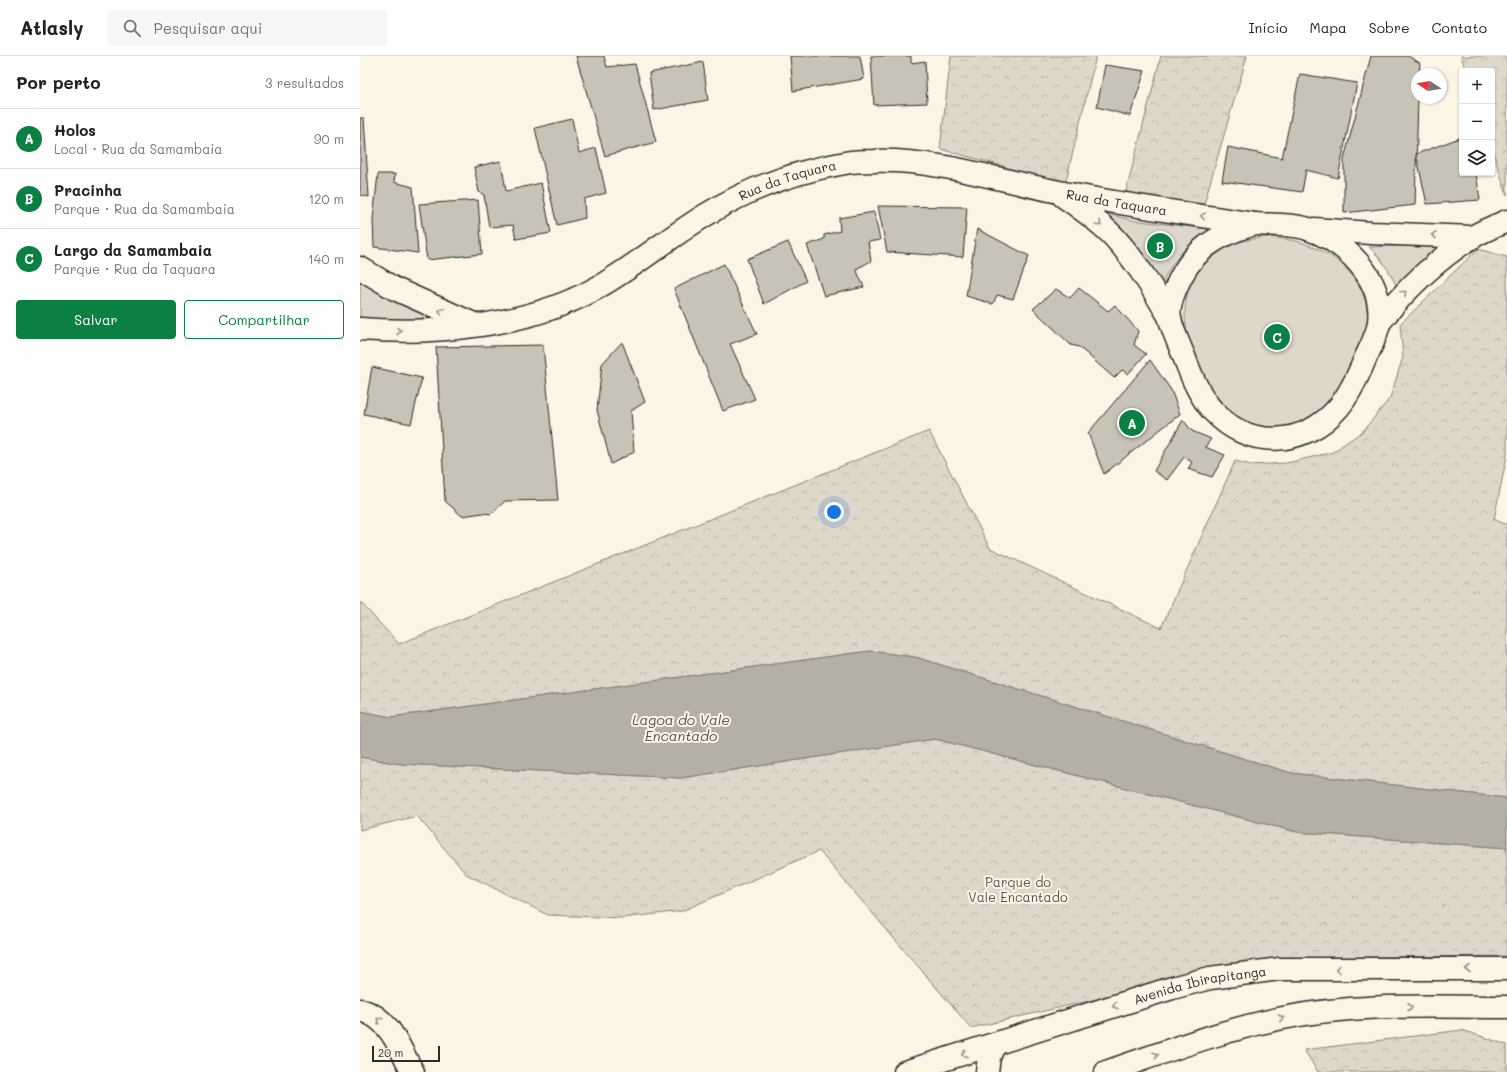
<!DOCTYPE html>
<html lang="pt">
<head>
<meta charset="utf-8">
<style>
	:root { --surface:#fff; --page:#f6f6f6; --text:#222; --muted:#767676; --line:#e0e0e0; --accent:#0b8043 }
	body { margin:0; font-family:Mali,sans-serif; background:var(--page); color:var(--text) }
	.controls { position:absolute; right:12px; top:12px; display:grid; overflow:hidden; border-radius:4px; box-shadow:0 1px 3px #0004 }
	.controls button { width:36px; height:36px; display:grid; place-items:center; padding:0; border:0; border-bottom:1px solid var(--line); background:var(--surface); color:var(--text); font:20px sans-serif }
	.compass { position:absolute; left:1051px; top:12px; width:36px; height:36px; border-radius:50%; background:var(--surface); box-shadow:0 1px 3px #0004; rotate:282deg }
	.scale { position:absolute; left:12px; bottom:10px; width:68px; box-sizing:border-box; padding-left:4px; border:2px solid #2b2b2b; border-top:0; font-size:11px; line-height:14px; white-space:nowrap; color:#2b2b2b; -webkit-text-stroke:3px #fcf5e5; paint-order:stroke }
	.you { position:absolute; left:474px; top:456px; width:14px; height:14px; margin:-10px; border:3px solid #fff; border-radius:50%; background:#1a73e8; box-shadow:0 0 0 6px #1a73e833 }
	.badge { display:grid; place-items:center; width:26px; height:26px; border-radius:50%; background:var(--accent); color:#fff; font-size:13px; font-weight:700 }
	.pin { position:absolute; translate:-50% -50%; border:2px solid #fff; box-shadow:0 1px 4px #0006 }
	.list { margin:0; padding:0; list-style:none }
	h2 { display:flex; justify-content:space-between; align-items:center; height:52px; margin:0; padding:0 16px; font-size:17px }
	h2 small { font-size:13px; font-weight:400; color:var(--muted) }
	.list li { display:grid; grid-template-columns:26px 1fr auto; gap:12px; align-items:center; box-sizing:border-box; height:60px; padding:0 16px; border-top:1px solid var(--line) }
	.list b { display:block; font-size:15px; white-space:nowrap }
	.list p { margin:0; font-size:13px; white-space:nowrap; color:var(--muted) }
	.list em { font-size:13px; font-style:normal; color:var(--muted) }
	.actions { display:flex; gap:8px; padding:12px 16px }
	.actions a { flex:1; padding:9px 0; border:1px solid var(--accent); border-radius:4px; text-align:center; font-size:14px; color:var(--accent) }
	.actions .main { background:var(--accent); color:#fff }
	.icon { flex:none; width:22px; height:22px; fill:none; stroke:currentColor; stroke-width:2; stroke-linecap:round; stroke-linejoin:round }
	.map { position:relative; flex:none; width:1147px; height:1016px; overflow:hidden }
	header { display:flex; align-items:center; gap:24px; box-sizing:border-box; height:56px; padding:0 20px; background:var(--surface); border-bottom:1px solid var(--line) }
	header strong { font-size:19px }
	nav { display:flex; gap:22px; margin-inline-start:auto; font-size:14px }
	.search { width:280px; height:36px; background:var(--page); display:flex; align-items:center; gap:10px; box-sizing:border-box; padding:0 14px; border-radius:4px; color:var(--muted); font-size:15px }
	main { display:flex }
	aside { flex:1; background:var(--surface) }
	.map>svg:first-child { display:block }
</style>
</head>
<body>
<header>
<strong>Atlasly</strong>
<div class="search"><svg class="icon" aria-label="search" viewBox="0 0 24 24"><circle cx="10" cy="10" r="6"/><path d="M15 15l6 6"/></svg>Pesquisar aqui</div>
<nav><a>Início</a><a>Mapa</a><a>Sobre</a><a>Contato</a></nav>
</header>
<main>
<aside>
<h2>Por perto<small>3 resultados</small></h2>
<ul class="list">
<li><span class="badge">A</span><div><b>Holos</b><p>Local · Rua da Samambaia</p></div><em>90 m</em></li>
<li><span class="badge">B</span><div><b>Pracinha</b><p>Parque · Rua da Samambaia</p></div><em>120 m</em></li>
<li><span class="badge">C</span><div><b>Largo da Samambaia</b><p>Parque · Rua da Taquara</p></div><em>140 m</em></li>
</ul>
<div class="actions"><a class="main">Salvar</a><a>Compartilhar</a></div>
</aside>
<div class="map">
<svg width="1147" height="1016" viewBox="0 0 1147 1016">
	<defs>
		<pattern id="forest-crowns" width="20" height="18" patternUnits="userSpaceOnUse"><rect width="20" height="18" fill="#ded8ca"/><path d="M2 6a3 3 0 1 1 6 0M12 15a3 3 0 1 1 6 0" fill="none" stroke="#bfbaae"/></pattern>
	</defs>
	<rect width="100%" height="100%" fill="#fcf5e5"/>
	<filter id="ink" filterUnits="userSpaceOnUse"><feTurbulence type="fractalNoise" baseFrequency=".025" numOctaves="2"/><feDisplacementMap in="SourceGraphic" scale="8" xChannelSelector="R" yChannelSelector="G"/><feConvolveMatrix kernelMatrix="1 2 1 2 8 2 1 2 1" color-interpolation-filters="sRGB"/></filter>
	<g filter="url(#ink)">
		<!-- forest -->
		<path fill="url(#forest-crowns)" stroke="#84827a" d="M591,0H736L704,133L643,110L580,93Z
			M801,0H887L843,151L765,139Z
			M1101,0H1147V139L1132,93V15H1106Z
			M1118,193L1147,201V399L1134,463L1147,469V742L931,717L555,601L510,595L31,661L0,655V546L39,588L569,375L630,492L801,572L875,405L891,409L927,407L973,396L1003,375L1030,342L1043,301L1040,268Z
			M575,683L937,776L1147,792V900L1010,901L914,905L815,925L611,972L459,795L322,855L262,862L188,859L106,818L57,760L0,774V701L41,708L321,722Z
			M1102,974L1147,989V1016H958L944,994Z"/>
		<!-- park -->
		<path fill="#ded8ca" stroke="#84827a" d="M740,156L771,164L849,173C828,188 813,203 802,227L779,197Z
			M903,181C922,182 939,184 956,192C997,210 1021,252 1000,295C993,308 987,323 979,335C974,343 965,350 958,357C954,361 950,366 945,369C938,374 923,374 915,373C873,367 859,349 840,312C814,261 819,212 877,187C885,184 895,183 903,181Z
			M1085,188L1037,232C1030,215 1022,203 1009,191Z
			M0,217L88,265L0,264Z"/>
		<!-- water -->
		<path fill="#b4b0a5" stroke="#7d7b74" d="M510,595L555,601L931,717L1147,742V792L937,776L575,683L321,722L41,708L0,701V655L31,661Z"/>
		<!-- building -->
		<path fill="#c8c3b7" stroke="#2b2b2b" d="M216,0H244L247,11L275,8L296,86L245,100Z
			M430,0H500L504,23L433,35Z
			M511,0H551V7L565,5L567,47L514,49Z
			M1011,0H1048L1060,7L1059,18H1057V42H1058L1055,149L984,157V103Z
			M343,6L348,44L294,54L289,17Z
			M745,9L785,15L770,60L737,51Z
			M940,18L997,27L978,122L946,114L942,136L862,125L868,91L922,102Z
			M0,62H4L9,141L0,139Z
			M212,63L219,97L236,92L246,137L224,143L225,162L197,169L175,72Z
			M1102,81V117H1116L1120,144L1067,148L1056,98Z
			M141,105L146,135L181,127L191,177L156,183L153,169L129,171L124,139L119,136L114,111Z
			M18,118H35L34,126L53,131L58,197L14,191L13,163Z
			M118,144L122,198L67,204L59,148Z
			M518,150L607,151L603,201L527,196Z
			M514,156L520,184L508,186L511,205L496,213L504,231L464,240L447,189L464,183V179L480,175L479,162Z
			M617,173L669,200L653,243L637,239L633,248L606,240Z
			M428,186L446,225L404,248L387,203Z
			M364,208L397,278L370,288L395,343L363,355L314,233Z
			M719,232L748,255L755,249L778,275L774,289L786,298L768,318L762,314L754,322L719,291L711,289L673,253L696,233L710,242Z
			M262,286L285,346L271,355L274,396L251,408L237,354L242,308Z
			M183,289L198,444L145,445L131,458L123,457L102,460L85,445L76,291Z
			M790,304L811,334L820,358L744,418L728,377Z
			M12,311L62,322L51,368L4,358Z
			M823,364L832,375L851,383L845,391L865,399L852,421L828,413L832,406L824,401L807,424L794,415Z"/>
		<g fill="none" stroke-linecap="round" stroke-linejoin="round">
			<!-- minor casing -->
			<g stroke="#2b2b2b" stroke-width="25">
				<g id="minor">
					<path d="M703,140C721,153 739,165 754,181C776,205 793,233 810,262"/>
					<path d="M895,168C911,169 930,168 945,172C984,184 1024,222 1019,266C1018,278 1010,292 1005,303C998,320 990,338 978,352C944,391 889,394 853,355C840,341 832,322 825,303C820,290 813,276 810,263C808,255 812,241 815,234C830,195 857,178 895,168Z"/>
					<path d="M954,173L1011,177L1113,181"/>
					<path d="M0,212L35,233L116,269"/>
					<path d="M1019,267C1045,234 1076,204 1111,182C1122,175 1135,170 1147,165"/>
					<path id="s1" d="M0,273C75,279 168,270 235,233C275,211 310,180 349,157C390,132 438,115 485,107C494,105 504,105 514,105C577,103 638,124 699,136C764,149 830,158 895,168"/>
					<path d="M0,954C30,961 39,992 53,1016"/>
				</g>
			</g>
			<!-- secondary casing -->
			<g stroke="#2b2b2b" stroke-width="25">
				<g id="secondary">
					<path id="s2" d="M545,1016L812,932L850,922L920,913H1147"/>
					<path d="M627,1016L629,1001L635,988"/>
					<path d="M746,1016C805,996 862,974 923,962C996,947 1073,951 1147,951"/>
				</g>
			</g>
			<!-- minor -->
			<use href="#minor" stroke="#fcf5e5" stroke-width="22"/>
			<!-- secondary -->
			<use href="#secondary" stroke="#fcf5e5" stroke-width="22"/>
		</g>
		<!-- one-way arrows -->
		<defs><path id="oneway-chevron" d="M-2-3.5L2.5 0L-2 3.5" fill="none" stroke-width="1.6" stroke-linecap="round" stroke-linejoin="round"/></defs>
		<g stroke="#949088">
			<use href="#oneway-chevron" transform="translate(843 160) rotate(-171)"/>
			<use href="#oneway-chevron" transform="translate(739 168) rotate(42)"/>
			<use href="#oneway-chevron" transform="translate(1074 179) rotate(-178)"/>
			<use href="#oneway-chevron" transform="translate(1044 237) rotate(-43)"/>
			<use href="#oneway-chevron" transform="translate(81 255) rotate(-157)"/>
			<use href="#oneway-chevron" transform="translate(39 275) rotate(-2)"/>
			<use href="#oneway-chevron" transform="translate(978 913) rotate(179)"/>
			<use href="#oneway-chevron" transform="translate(1108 913) rotate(-180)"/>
			<use href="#oneway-chevron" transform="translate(755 950) rotate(162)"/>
			<use href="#oneway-chevron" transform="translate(1050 951)"/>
			<use href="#oneway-chevron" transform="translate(921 962) rotate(-12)"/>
			<use href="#oneway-chevron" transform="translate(19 964) rotate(-142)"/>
			<use href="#oneway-chevron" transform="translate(604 998) rotate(163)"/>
			<use href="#oneway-chevron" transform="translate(796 999) rotate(-19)"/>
		</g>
	</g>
	<g text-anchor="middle" stroke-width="4" stroke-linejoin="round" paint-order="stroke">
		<!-- street labels -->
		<g font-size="13" fill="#2b2b2b" stroke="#fcf5e5">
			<text dy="5" stroke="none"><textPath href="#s1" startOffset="464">Rua da Taquara</textPath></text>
			<text dy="5" stroke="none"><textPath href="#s1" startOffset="800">Rua da Taquara</textPath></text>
			<text dy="5" stroke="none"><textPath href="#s2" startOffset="308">Avenida Ibirapitanga</textPath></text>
		</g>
		<!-- park labels -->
		<g font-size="13" fill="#585653" stroke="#fcf5e5">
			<text x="658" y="831">Parque do<tspan x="658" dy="15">Vale Encantado</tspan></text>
		</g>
		<!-- water labels -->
		<g font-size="14" font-style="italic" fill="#545350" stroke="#fcf5e5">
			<text x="321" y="669">Lagoa do Vale<tspan x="321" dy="16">Encantado</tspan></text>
		</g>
	</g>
</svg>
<div class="controls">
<button>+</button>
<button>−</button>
<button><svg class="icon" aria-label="layers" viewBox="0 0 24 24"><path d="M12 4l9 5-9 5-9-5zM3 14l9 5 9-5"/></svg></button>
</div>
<svg class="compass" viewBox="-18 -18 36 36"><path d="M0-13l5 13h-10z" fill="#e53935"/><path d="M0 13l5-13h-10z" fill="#767676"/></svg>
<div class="scale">20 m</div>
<div class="you"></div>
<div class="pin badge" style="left:772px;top:367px">A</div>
<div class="pin badge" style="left:800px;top:190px">B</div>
<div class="pin badge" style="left:917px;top:281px">C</div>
</div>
</main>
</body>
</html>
